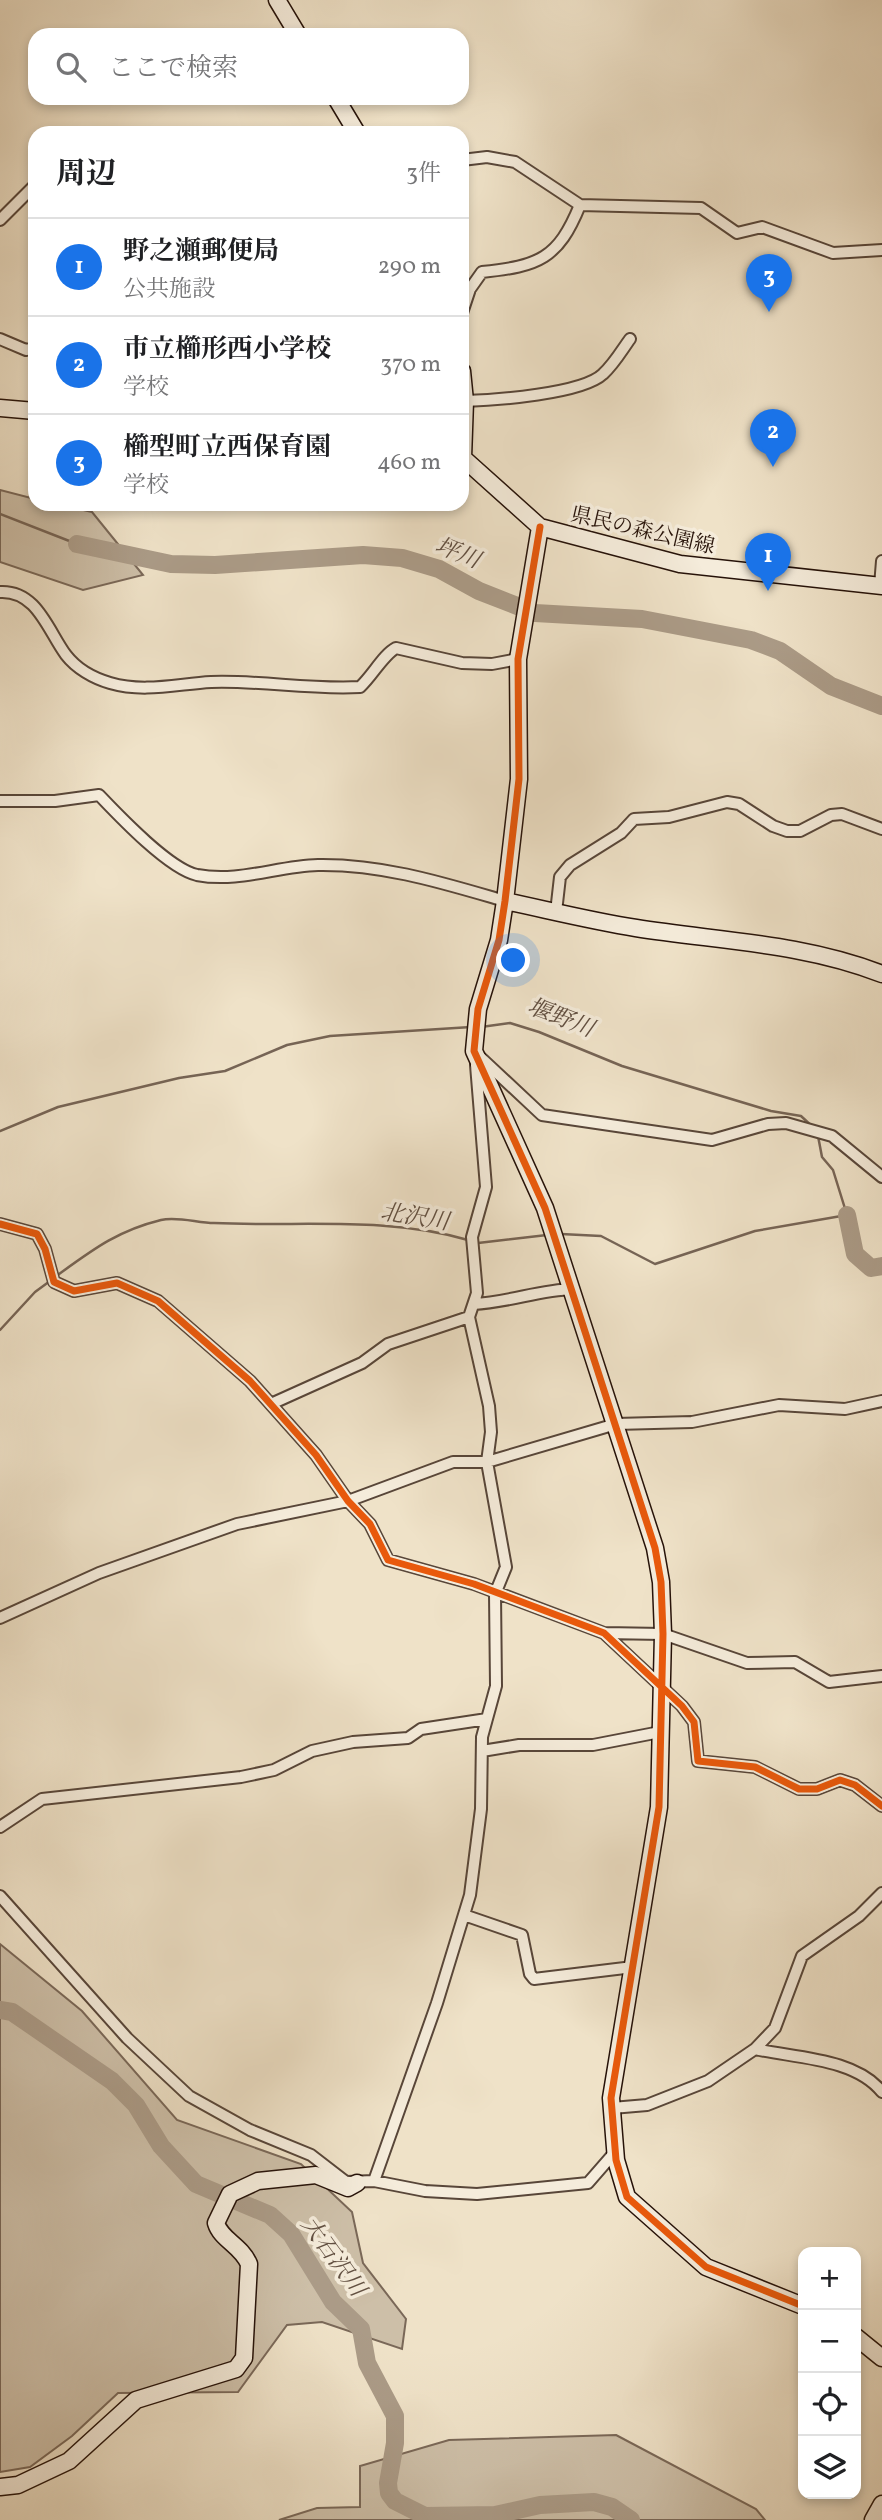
<!DOCTYPE html>
<html lang="ja">
<head>
<meta charset="utf-8">
<style>
	:root { --surface:#fff; --page:#f6f6f6; --text:#202124; --muted:#757577; --line:#e0e0e0; --accent:#1a73e8 }
	body { margin:0; font-family:Vollkorn,"Noto Serif JP",serif; background:var(--page); color:var(--text) }
	.controls { position:absolute; right:21px; bottom:21px; display:grid; overflow:hidden; border-radius:14px; box-shadow:0 4px 10px #0003 }
	.controls button { width:63px; height:63px; display:grid; place-items:center; padding:0; border:0; border-bottom:2px solid var(--line); background:var(--surface); color:var(--text); font:35px sans-serif }
	.you { position:absolute; left:514px; top:961px; width:24px; height:24px; margin:-18px; border:5px solid #fff; border-radius:50%; background:#1a73e8; box-shadow:0 0 0 10px #1a73e833 }
	.badge { display:grid; place-items:center; width:46px; height:46px; border-radius:50%; background:var(--accent); color:#fff; font-size:23px; font-weight:700 }
	.pin { position:absolute; translate:-50% -58px; filter:drop-shadow(0 2px 4px #0008) }
	.pin::after { content:''; position:absolute; top:37px; width:24px; height:21px; background:inherit; clip-path:polygon(0 0,100% 0,50% 100%) }
	.list { margin:0; padding:0; list-style:none }
	h2 { display:flex; justify-content:space-between; align-items:center; height:91px; margin:0; padding:0 28px; font-size:30px }
	h2 small { font-size:23px; font-weight:400; color:var(--muted) }
	.list li { display:grid; grid-template-columns:46px 1fr auto; gap:21px; align-items:center; box-sizing:border-box; height:98px; padding:0 28px; border-top:2px solid var(--line) }
	.list b { display:block; font-size:26px; white-space:nowrap }
	.list p { margin:0; font-size:23px; white-space:nowrap; color:var(--muted) }
	.list em { font-size:23px; font-style:normal; color:var(--muted) }
	.icon { flex:none; width:38px; height:38px; fill:none; stroke:currentColor; stroke-width:2; stroke-linecap:round; stroke-linejoin:round }
	.map { position:relative; flex:none; width:882px; height:2520px; overflow:hidden }
	.search { position:absolute; background:var(--surface); box-shadow:0 4px 10px #0003; left:28px; top:28px; width:441px; height:77px; display:flex; align-items:center; gap:18px; box-sizing:border-box; padding:0 24px; border-radius:21px; color:var(--muted); font-size:26px }
	.panel { position:absolute; background:var(--surface); box-shadow:0 4px 10px #0003; left:28px; top:126px; width:441px; height:385px; border-radius:21px }
	.map>svg:first-child { display:block }
</style>
</head>
<body>
<div class="map">
<svg width="882" height="2520" viewBox="0 0 882 2520">
	<rect width="100%" height="100%" fill="#efe2c8"/>
	<filter id="stains"><feTurbulence type="fractalNoise" baseFrequency=".00286" numOctaves="4"/><feColorMatrix values="0 0 0 0 .2 0 0 0 0 .09 0 0 0 0 .02 0 0 0 .5 -.17"/></filter>
	<radialGradient id="worn" r=".72"><stop offset=".6" stop-color="#630" stop-opacity="0"/><stop offset="1" stop-color="#630" stop-opacity=".3"/></radialGradient>
	<!-- green -->
	<path fill="#cdbfa8" stroke="#7a6858" stroke-width="2" d="M0,490L35,499V504H57L92,512L143,575L83,590L0,562Z
		M0,1944L82,2011L177,2120L301,2164L352,2212L363,2263L406,2319L402,2349L322,2322L287,2325L238,2392L118,2393L72,2436L30,2467L0,2472Z
		M616,2435L756,2509L765,2520H279L317,2508L360,2507V2466L449,2440Z"/>
	<g fill="none" stroke-linecap="round" stroke-linejoin="round">
		<!-- stream -->
		<path stroke="#766455" stroke-width="2.5" d="M0,514L77,544
			M481,1027L510,1023L539,1032L622,1066L771,1111L801,1116L816,1130
			M0,1131L58,1107L179,1078L225,1071L287,1045L330,1036L471,1027
			M561,1234L601,1236L655,1264L755,1231L847,1215L833,1170L822,1157L818,1136
			M478,1243L547,1235
			M55,1277C91,1251 116,1231 161,1220C177,1216 198,1223 214,1223C300,1227 385,1216 468,1240
			M0,1330L35,1292L50,1281"/>
		<!-- river -->
		<path stroke="#ab9b87" stroke-width="18" d="M77,544L171,564L215,565L363,555L402,558L439,569L479,591L535,613L642,619L751,640L780,651L831,686L882,706
			M847,1215L855,1254L871,1268L882,1266
			M0,2010L12,2012L112,2081L136,2105L161,2146L196,2184L270,2215L291,2234L333,2302L361,2329L367,2363L395,2416V2443L388,2483L389,2493L395,2501L425,2516L495,2515L540,2505L594,2502L612,2507L631,2520"/>
		<!-- street casing -->
		<g stroke="#584639" stroke-width="14">
			<path id="street" d="M462,160L487,157L515,162L580,205L701,208L737,233L762,227L833,253L882,250
				M0,220L35,185
				M462,313L470,289L482,272C539,266 558,259 580,205
				M0,339L26,350L35,348
				M465,401C495,400 582,394 603,374C614,364 622,350 630,339
				M880,586L882,561
				M0,592C37,590 48,631 66,655C76,668 93,678 110,683C144,693 177,684 211,682C260,680 310,690 360,687C373,675 383,655 396,648L462,663L492,664L518,659
				M0,801H55L99,795C119,816 169,869 197,875C239,883 277,866 318,865C383,864 443,883 505,901
				M556,912L560,877L570,865L621,833L634,819L669,817L727,802L739,804L773,826L787,831H800L831,815L842,814L882,829
				M480,1057L542,1115L712,1140L768,1124L786,1123L832,1136L882,1177
				M0,1224L37,1234L45,1249L54,1282L74,1291L117,1283L158,1301L250,1381L316,1455L348,1501L370,1524L388,1560L474,1584L604,1633L682,1706L694,1722L698,1761L755,1767L799,1789H817L840,1780L855,1785L882,1806
				M474,1304C510,1302 539,1290 573,1289
				M271,1404L362,1363L388,1344L469,1317
				M0,1618L99,1573L237,1524L348,1501L453,1462H487L616,1424L692,1422L779,1405L845,1409L882,1401
				M604,1633L663,1634L747,1663L795,1662L829,1682L882,1676
				M482,1751L519,1745H593L660,1732
				M0,1827L42,1799L241,1777L274,1770L312,1751L353,1742L408,1738L421,1729L487,1719
				M0,1896L127,2038L189,2096L250,2130L311,2155L346,2182L374,2181L425,2191L477,2194L588,2183L615,2152
				M464,1915L522,1935L530,1974L534,1979L633,1967
				M755,2049C795,2058 855,2058 882,2092
				M612,2108L647,2105L708,2081L755,2049L775,2028L802,1956L859,1916L882,1893
				M374,2181L437,2003L470,1895L481,1809L482,1737L496,1686L495,1594L506,1567L487,1462L491,1432L489,1406L469,1317L477,1293L472,1237L486,1187L476,1065"/>
		</g>
		<!-- secondary casing -->
		<g stroke="#261209" stroke-width="19">
			<path id="secondary" d="M277,0L298,35
				M336,98L357,133
				M462,371L465,401L463,458
				M0,408L35,411
				M462,457L540,527L680,564L882,586
				M540,527L518,659L519,779L505,901L499,940L478,1009L474,1051L545,1208L655,1548L661,1582L663,1634L659,1807L611,2098L616,2160L627,2197L706,2267L803,2306
				M505,901C548,910 592,921 636,928C718,941 803,943 882,974
				M856,2337L882,2358
				M0,2487L18,2485L69,2461L136,2400L236,2369L244,2358L249,2264C241,2245 221,2240 216,2223L230,2194L258,2181L316,2175L348,2188L357,2183
				M873,2520L882,2504"/>
		</g>
		<!-- street -->
		<use href="#street" stroke="#f5ecdb" stroke-width="10"/>
		<!-- secondary -->
		<use href="#secondary" stroke="#f5ecdb" stroke-width="16"/>
		<!-- cycleway casing -->
		<g stroke="#f5ecdb" stroke-width="11">
			<path id="cycleway" d="M540,527L518,659L519,779L505,901L499,940L478,1009L474,1051L545,1208L655,1548L661,1582L663,1634L659,1807L611,2098L616,2160L627,2197L706,2267L803,2306
				M0,1224L37,1234L45,1249L54,1282L74,1291L117,1283L158,1301L250,1381L316,1455L348,1501L370,1524L388,1560L474,1584L604,1633L682,1706L694,1722L698,1761L755,1767L799,1789H817L840,1780L855,1785L882,1806"/>
		</g>
		<!-- cycleway -->
		<use href="#cycleway" stroke="#e8590c" stroke-width="7"/>
	</g>
	<g text-anchor="middle" stroke-width="7" stroke-linejoin="round" paint-order="stroke">
		<!-- street labels -->
		<g font-size="21" fill="#261209" stroke="#f5ecdb">
			<text transform="translate(643 530) rotate(13)" y="7">県民の森公園線</text>
		</g>
		<!-- water labels -->
		<g font-size="23" font-style="italic" fill="#625042" stroke="#f5ecdb">
			<text transform="translate(458 552) rotate(22)" y="8">坪川</text>
			<text transform="translate(561 1017) rotate(21)" y="8">堰野川</text>
			<text transform="translate(415 1216) rotate(9)" y="8">北沢川</text>
			<text transform="translate(334 2256) rotate(54)" y="8">大石沢川</text>
		</g>
	</g>
	<rect width="100%" height="100%" filter="url(#stains)"/>
	<rect width="100%" height="100%" fill="url(#worn)"/>
</svg>
<div class="controls">
<button>+</button>
<button>−</button>
<button><svg class="icon" aria-label="locate" viewBox="0 0 24 24"><circle cx="12" cy="12" r="6"/><path d="M12 2v4M12 18v4M2 12h4M18 12h4"/></svg></button>
<button><svg class="icon" aria-label="layers" viewBox="0 0 24 24"><path d="M12 4l9 5-9 5-9-5zM3 14l9 5 9-5"/></svg></button>
</div>
<div class="you"></div>
<div class="pin badge" style="left:768px;top:591px">1</div>
<div class="pin badge" style="left:773px;top:467px">2</div>
<div class="pin badge" style="left:769px;top:312px">3</div>
<div class="search"><svg class="icon" aria-label="search" viewBox="0 0 24 24"><circle cx="10" cy="10" r="6"/><path d="M15 15l6 6"/></svg>ここで検索</div>
<section class="panel">
<h2>周辺<small>3件</small></h2>
<ul class="list">
<li><span class="badge">1</span><div><b>野之瀬郵便局</b><p>公共施設</p></div><em>290 m</em></li>
<li><span class="badge">2</span><div><b>市立櫛形西小学校</b><p>学校</p></div><em>370 m</em></li>
<li><span class="badge">3</span><div><b>櫛型町立西保育園</b><p>学校</p></div><em>460 m</em></li>
</ul>
</section>
</div>
</body>
</html>
